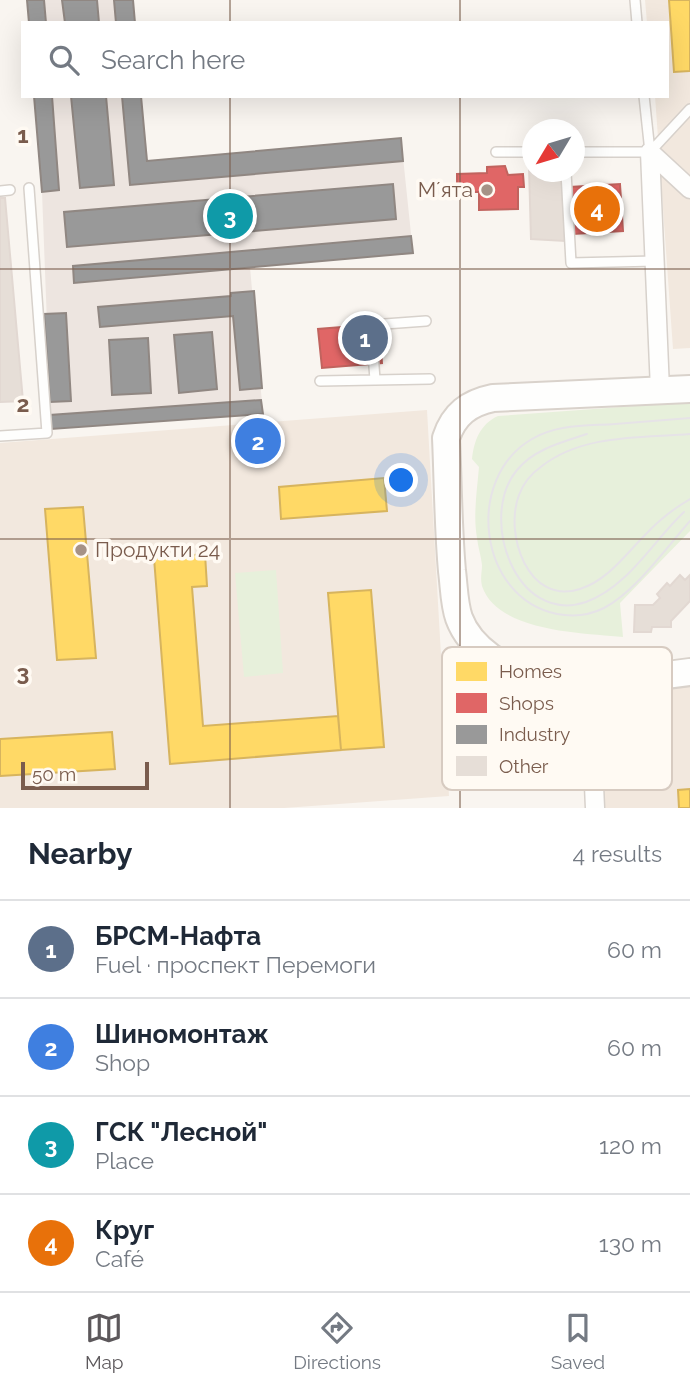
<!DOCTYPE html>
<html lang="en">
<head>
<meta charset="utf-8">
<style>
	:root { --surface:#fff; --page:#f2f2f3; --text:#1f2937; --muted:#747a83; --line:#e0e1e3; --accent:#5c585b }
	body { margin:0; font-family:Raleway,sans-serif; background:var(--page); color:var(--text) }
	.compass { position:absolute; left:522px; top:119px; width:63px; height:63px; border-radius:50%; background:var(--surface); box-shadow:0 7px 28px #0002; rotate:232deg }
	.scale { position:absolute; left:21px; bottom:18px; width:128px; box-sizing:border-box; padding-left:7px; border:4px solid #7a5c4d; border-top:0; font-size:19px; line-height:24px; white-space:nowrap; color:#7a5c4d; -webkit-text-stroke:5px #fffaf3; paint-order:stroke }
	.you { position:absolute; left:402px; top:481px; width:24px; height:24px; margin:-18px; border:5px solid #fff; border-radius:50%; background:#1a73e8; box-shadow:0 0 0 10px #1a73e833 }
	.badge { display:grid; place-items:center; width:46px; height:46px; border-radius:50%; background:var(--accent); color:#fff; font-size:23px; font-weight:700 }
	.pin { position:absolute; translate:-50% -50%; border:4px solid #fff; box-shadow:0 2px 7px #0006 }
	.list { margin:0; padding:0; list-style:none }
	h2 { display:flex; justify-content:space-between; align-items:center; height:91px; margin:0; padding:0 28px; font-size:30px }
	h2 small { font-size:23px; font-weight:400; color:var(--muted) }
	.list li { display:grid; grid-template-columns:46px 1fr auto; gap:21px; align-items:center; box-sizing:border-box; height:98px; padding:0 28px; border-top:2px solid var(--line) }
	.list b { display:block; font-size:26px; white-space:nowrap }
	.list p { margin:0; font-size:23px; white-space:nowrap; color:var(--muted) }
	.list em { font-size:23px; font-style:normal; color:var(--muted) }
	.icon { flex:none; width:38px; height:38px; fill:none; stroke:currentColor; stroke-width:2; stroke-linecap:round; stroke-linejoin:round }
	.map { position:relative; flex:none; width:690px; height:808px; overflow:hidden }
	.search { position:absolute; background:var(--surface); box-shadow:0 7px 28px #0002; left:21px; right:21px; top:21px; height:77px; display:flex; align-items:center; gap:18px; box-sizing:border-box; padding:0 24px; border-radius:0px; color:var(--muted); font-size:26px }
	.sheet { height:483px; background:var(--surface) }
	nav { display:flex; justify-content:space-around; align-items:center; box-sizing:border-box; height:98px; border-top:2px solid var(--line); background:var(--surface); font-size:19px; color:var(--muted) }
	nav a { display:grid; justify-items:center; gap:4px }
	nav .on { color:var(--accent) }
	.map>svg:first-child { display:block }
</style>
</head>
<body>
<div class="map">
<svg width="690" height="808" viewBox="0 0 690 808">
	<rect width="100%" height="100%" fill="#f9f5f0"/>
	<!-- residential -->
	<path fill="#f2e8de" d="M645,0H690V348L673,349L655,96H667V23H647Z
		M427,410L449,796L284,808H0V443Z
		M690,685V808H604L598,723L608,698L617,690L632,687Z"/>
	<!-- industrial -->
	<path fill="#ede5e0" d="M27,0H133L135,23H29Z
		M34,96H141L148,161L401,138L413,253L250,267L263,414L51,429L42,192Z"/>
	<!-- green -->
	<path fill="#e7f0db" d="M690,402V531L620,603L623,637C583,633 497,632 482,586C480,578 482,572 482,565C481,556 478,547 477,538C473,515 477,491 479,467L472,459C474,441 480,424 498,416Z
		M276,570L283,673L244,677L235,573Z"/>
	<!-- homes -->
	<path fill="#ffd966" stroke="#d7b45e" stroke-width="2" d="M669,0H690V71L674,72Z
		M384,478L387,511L281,519L279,487Z
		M83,507L96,658L57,660L45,509Z
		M205,554L207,586L192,587L203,726L338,716L341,750L170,764L154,558Z
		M371,590L384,747L341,750L328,593Z
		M112,732L115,769L0,776V739Z
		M690,789V808H679L678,790Z"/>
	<!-- shops -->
	<path fill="#e06666" stroke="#c1635e" stroke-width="2" d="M505,166L508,175L523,174L524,187H518V209L479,210V192H457V174L487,173V167Z
		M620,184L623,231L573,234L570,187Z
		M379,324L382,363L322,368L318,329Z"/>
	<!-- industry -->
	<path fill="#999" stroke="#908782" stroke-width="2" d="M27,0H44L46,23H29Z
		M62,0H97L99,23H65Z
		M114,0H133L135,23H116Z
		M34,96H52L59,190L42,192Z
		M71,96H106L114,185L80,188Z
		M122,96H141L147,161L401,138L403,161L130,185Z
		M393,184L396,219L67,247L64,212Z
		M411,236L413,253L74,283L73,266Z
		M254,291L262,388L240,390L233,316L100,327L98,307L231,296V293Z
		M66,313L71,401L50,402L44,314Z
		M212,332L217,389L179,393L174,335Z
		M148,338L151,393L112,395L109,340Z
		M261,400L263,414L51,429L50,415Z"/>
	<!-- building -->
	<path fill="#e6ded7" stroke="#e2d8d2" stroke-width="2" d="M529,167H532V172H561L565,241L531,239Z
		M0,198H5L23,401L0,402Z
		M680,575L685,580L690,575V601L671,621V627H652L651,632H634L635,605H653L660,598L657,594L667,583L670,586Z"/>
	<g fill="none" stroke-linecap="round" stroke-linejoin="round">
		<!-- lane casing -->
		<g stroke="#d7d1cb" stroke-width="12">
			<path id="lane" d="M635,0L637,23
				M644,96L650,152
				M496,152H532
				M574,152H650L690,109
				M566,172L571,263L655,261
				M0,191L10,190
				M375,380L371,325L426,321
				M320,381L430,379
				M0,436L47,433L29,188
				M493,665L496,713L504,762L593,763
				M496,713L545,714L559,723L561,762"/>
		</g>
		<!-- street casing -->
		<g stroke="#d7d1cb" stroke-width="21">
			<path id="street" d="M660,390L650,152L690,189
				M582,680L593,763L595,808"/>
		</g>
		<!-- secondary casing -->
		<g stroke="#d9d2cb" stroke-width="30">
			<path id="secondary" d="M690,389L493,398C469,403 454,414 446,438C448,482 448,527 452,571C454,586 454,604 459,618C470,648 506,672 536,677C581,685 645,678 690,672"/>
		</g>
		<!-- lane -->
		<use href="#lane" stroke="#fefefd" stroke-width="9"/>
		<!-- street -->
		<use href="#street" stroke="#fefefd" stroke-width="18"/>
		<!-- secondary -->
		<use href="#secondary" stroke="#fefefd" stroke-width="26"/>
		<!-- tram -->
		<path stroke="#e6e3e7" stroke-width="2" d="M690,418C665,420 640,422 615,424C587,426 557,424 532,439C464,478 478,598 557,614C573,617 590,615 604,608C636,591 666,548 690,521
			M587,434C563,442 534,449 517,470C478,516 515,626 586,602C628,587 653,541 684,512
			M690,434C641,438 583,434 542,466C532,473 523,484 519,495C504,534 528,606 580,589C608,580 625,555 645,535C658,521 673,509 690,499"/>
	</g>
	<!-- grid -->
	<path fill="none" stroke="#7a5c4d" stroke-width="2" stroke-opacity="0.55" d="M230,0V23M460,0V23M230,96V808M460,96V808M0,269H690M0,539H690"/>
	<!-- markers -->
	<g fill="#a69286" stroke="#fffaf3" stroke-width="2.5">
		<circle cx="487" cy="190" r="7"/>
		<circle cx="81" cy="550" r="7"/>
	</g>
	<g text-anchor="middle" stroke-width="7" stroke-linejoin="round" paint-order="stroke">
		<!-- poi labels -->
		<g font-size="21" fill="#7a5c4d" stroke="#fffaf3" text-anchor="end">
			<text x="473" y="197">Мʼята</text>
			<text x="95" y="557" text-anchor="start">Продукти 24</text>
		</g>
	</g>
	<!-- legend -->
	<rect x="442" y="647" width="230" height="143" rx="10" fill="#fffaf3" stroke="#d7cbc1" stroke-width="2"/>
	<rect x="456" y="662" width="31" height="19" fill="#ffd966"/>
	<rect x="456" y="693" width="31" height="20" fill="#e06666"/>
	<rect x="456" y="725" width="31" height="19" fill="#999"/>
	<rect x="456" y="756" width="31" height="20" fill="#e6ded7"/>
	<g font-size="19" fill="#7a5c4d">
		<text x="499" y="678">Homes</text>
		<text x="499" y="710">Shops</text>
		<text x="499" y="741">Industry</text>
		<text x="499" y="773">Other</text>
	</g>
	<g font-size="23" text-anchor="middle" font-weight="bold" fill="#7a5c4d" stroke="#fffaf3" stroke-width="7" stroke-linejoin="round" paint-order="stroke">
		<text x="23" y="143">1</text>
		<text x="23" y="412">2</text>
		<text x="23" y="681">3</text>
	</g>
</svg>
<svg class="compass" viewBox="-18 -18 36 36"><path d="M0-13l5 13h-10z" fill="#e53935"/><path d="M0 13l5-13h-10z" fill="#747a83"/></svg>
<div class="scale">50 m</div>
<div class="you"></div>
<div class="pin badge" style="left:365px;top:338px;background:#5c6f8a">1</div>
<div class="pin badge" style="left:258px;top:441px;background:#3f7fe0">2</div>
<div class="pin badge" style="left:230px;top:216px;background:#0f9aa8">3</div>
<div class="pin badge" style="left:597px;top:209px;background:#e8710a">4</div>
<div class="search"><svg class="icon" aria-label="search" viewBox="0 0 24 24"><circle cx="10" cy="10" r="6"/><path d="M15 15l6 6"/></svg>Search here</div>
</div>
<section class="sheet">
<h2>Nearby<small>4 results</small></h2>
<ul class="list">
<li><span class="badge" style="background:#5c6f8a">1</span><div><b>БРСМ-Hафта</b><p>Fuel · проспект Перемоги</p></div><em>60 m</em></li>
<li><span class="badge" style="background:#3f7fe0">2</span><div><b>Шиномонтаж</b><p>Shop</p></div><em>60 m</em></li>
<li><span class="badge" style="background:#0f9aa8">3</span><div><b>ГСК &quot;Лесной&quot;</b><p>Place</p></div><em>120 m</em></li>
<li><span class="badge" style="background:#e8710a">4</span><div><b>Круг</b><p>Café</p></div><em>130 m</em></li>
</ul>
</section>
<nav>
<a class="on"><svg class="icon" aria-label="map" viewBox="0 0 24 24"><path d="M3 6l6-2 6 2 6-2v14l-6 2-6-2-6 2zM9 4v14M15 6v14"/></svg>Map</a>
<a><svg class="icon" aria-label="directions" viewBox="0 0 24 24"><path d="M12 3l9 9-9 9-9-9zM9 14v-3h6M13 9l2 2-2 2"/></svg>Directions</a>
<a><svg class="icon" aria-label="saved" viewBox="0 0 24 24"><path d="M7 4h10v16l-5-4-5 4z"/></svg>Saved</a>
</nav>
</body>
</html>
